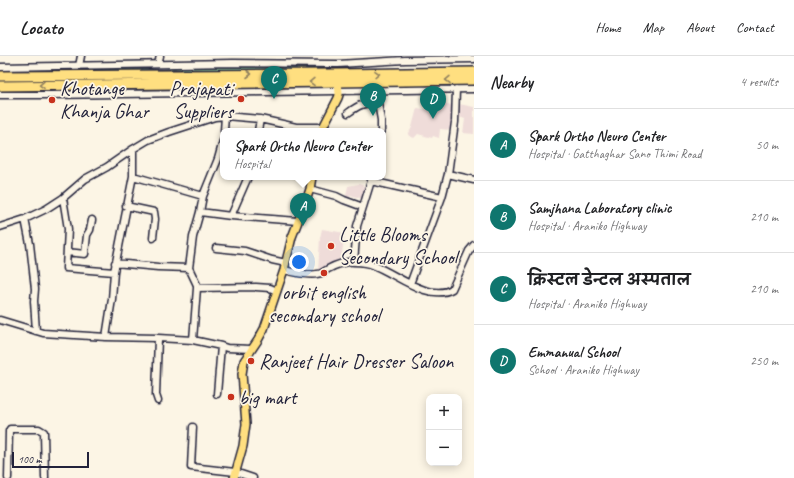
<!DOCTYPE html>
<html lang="en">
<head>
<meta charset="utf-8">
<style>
	:root { --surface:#fff; --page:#f6f6f6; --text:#202124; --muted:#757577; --line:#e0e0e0; --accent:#0f766e }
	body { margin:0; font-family:Caveat,"Playpen Sans Deva",sans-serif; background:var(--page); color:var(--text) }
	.controls { position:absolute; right:12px; bottom:12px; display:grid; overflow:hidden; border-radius:8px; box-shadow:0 2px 10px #0003 }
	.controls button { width:36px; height:36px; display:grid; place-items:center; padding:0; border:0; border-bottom:1px solid var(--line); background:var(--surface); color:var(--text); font:20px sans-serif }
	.scale { position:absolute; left:12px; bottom:10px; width:77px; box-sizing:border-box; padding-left:4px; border:2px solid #22223b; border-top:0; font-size:11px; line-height:14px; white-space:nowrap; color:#22223b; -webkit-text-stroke:3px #fcf5e5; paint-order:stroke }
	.you { position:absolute; left:299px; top:206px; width:14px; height:14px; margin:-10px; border:3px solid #fff; border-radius:50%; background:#1a73e8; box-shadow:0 0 0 6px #1a73e833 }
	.badge { display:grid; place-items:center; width:26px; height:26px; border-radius:50%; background:var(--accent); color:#fff; font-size:13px; font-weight:700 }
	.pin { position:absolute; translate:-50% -33px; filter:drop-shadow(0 1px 2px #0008) }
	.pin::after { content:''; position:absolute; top:21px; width:14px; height:12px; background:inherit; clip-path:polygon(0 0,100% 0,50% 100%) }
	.popup { position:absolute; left:220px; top:72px; width:166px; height:52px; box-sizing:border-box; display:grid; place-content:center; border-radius:8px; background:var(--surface); filter:drop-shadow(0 1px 3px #0005); font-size:13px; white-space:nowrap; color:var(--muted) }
	.popup b { font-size:15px; color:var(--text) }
	.popup::after { content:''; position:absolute; left:50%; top:100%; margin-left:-8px; border:8px solid transparent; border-top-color:var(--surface) }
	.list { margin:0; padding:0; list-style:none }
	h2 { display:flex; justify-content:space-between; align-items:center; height:52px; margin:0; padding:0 16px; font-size:17px }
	h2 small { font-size:13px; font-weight:400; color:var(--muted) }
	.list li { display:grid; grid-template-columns:26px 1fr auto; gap:12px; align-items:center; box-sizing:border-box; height:72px; padding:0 16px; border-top:1px solid var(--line) }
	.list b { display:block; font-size:15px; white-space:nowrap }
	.list p { margin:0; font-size:13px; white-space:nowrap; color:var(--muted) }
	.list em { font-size:13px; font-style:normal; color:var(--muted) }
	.map { position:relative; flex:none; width:474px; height:422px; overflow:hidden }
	header { display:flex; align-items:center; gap:24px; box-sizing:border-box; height:56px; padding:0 20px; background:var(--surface); border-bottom:1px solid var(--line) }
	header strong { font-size:19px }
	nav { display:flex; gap:22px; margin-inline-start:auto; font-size:14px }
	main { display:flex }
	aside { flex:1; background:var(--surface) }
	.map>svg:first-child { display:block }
</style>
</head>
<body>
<header>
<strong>Locato</strong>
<nav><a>Home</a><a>Map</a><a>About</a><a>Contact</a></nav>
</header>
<main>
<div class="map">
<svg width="474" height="422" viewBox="0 0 474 422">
	<defs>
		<pattern id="green-dots" width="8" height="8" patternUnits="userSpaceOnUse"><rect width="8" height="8" fill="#a8e1a6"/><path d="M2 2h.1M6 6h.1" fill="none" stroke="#90c190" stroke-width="1.8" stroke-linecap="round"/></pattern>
	</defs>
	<rect width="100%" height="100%" fill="#fcf5e5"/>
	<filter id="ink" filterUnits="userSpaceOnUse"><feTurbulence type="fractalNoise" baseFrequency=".025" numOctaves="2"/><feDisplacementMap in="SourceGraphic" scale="8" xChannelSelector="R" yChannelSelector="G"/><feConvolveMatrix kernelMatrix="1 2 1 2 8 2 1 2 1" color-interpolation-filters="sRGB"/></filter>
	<g filter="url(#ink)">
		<!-- built -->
		<path fill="#efdcd9" d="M444,48L454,49L451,74L440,73L439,82L433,80L432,82L418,78L414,82L408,79L412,71L417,52L439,55Z
			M459,48L474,51V78L463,77L465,63L456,60Z
			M359,128L367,131L363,143L350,139L349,145L345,144L348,130Z
			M322,173L345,177L342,197L343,205L318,217L320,182Z"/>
		<!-- green -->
		<path fill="url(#green-dots)" stroke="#658270" d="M139,10L156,14L180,12L296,11L328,12V14L0,16V13L9,14L17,13Z
			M124,33L125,34L39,36H0V34Z"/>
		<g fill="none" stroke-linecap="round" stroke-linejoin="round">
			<!-- minor casing -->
			<g stroke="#22223b" stroke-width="9">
				<path id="minor" d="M158,8L160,0
					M79,10L81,0
					M0,11L233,7L338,8L405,4L474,3
					M0,39H48L474,33
					M348,57C360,48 364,47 378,47L381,64V75
					M224,75L225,60
					M258,75L260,63
					M448,118L474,124
					M133,120L203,140
					M372,121L371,125L442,141
					M310,133L336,140L344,144L363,151L357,170L354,206
					M63,142L68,173L66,212L114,216
					M126,150L154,156L155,163L153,182
					M363,151L371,125
					M200,156L231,160L298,165
					M231,160L248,121
					M25,163L30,188L35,233L34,245L36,275
					M0,171L25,163L46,153L63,142L85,123L107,111L133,93L148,84L169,76L215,61L225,60L260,63L296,71H323
					M216,192L245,195L272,204L286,207
					M67,196L85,198L87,179L90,174L92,164
					M115,207L158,211L189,212
					M284,214C292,216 309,220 317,218C321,218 325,215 328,213C336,209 345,205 354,206C361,206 369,207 375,210C396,218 429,246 452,233L469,195L474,189
					M410,228L442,141L448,118L455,66L456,33
					M197,232L256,231L270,232L277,235
					M0,264L43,277L106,281L158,282L193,284L221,290L227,292L251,293
					M106,281L112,243L114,216L133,120V93
					M193,284L197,232V229L189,212L193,181L200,156L203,140L218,103L223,85
					M217,338L221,290
					M158,345L156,339L158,282
					M193,371L191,411L235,416L253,422
					M8,422L9,375L10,373H39L44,376L45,422"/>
			</g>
			<!-- major casing -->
			<g stroke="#22223b" stroke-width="10">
				<path id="major" d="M321,75L338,42L339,39L338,21
					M234,422L243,390L246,368L242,318L244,305L258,284L264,273L284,214L292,181L306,145L310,133L312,121"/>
			</g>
			<!-- highway casing -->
			<g stroke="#22223b" stroke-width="12">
				<path id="highway" d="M0,20L338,18L474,16
					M0,30L338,26L474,24"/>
			</g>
			<!-- minor -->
			<use href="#minor" stroke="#fcf5e5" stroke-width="6"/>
			<!-- major -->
			<use href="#major" stroke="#ffdf80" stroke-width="7"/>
			<!-- highway -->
			<use href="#highway" stroke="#ffdf80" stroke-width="9"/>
		</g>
		<!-- one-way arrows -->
		<defs><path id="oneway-chevron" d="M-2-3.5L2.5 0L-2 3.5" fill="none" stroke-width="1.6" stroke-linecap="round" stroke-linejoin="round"/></defs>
		<g stroke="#90805e">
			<use href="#oneway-chevron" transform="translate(249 18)"/>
			<use href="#oneway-chevron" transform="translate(377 18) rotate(-1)"/>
			<use href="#oneway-chevron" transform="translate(448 24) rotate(179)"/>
			<use href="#oneway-chevron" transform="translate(312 26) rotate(179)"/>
			<use href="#oneway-chevron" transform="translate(42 29) rotate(179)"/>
		</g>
	</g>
	<!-- markers -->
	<g fill="#c8321e" stroke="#fcf5e5" stroke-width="1.5">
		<circle cx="241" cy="43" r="4"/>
		<circle cx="52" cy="44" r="4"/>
		<circle cx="331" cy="190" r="4"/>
		<circle cx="324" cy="217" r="4"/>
		<circle cx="251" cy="305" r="4"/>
		<circle cx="231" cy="341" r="4"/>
	</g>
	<g text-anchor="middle" stroke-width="3.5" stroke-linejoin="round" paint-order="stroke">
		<!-- poi labels -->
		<g font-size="20" fill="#22223b" stroke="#fcf5e5" text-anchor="start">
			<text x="60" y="39">Khotange<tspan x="60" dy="23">Khanja Ghar</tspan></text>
			<text x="233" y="39" text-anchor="end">Prajapati<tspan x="233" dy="23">Suppliers</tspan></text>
			<text x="339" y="185">Little Blooms<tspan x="339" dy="23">Secondary School</tspan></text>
			<text x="324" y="243" text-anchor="middle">orbit english<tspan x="324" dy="23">secondary school</tspan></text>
			<text x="259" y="312">Ranjeet Hair Dresser Saloon</text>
			<text x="239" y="348">big mart</text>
		</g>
	</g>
</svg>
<div class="controls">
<button>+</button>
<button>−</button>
</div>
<div class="scale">100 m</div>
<div class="you"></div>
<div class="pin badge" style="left:303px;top:170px">A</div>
<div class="popup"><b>Spark Ortho Neuro Center</b>Hospital</div>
<div class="pin badge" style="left:373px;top:60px">B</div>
<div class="pin badge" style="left:274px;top:43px">C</div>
<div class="pin badge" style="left:433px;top:63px">D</div>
</div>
<aside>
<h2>Nearby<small>4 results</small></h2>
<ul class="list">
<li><span class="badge">A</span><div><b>Spark Ortho Neuro Center</b><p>Hospital · Gatthaghar Sano Thimi Road</p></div><em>50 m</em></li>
<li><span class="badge">B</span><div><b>Samjhana Laboratory clinic</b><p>Hospital · Araniko Highway</p></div><em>210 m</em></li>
<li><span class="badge">C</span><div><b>क्रिस्टल डेन्टल अस्पताल</b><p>Hospital · Araniko Highway</p></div><em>210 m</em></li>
<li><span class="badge">D</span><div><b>Emmanual School</b><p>School · Araniko Highway</p></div><em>250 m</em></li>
</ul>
</aside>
</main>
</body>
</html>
